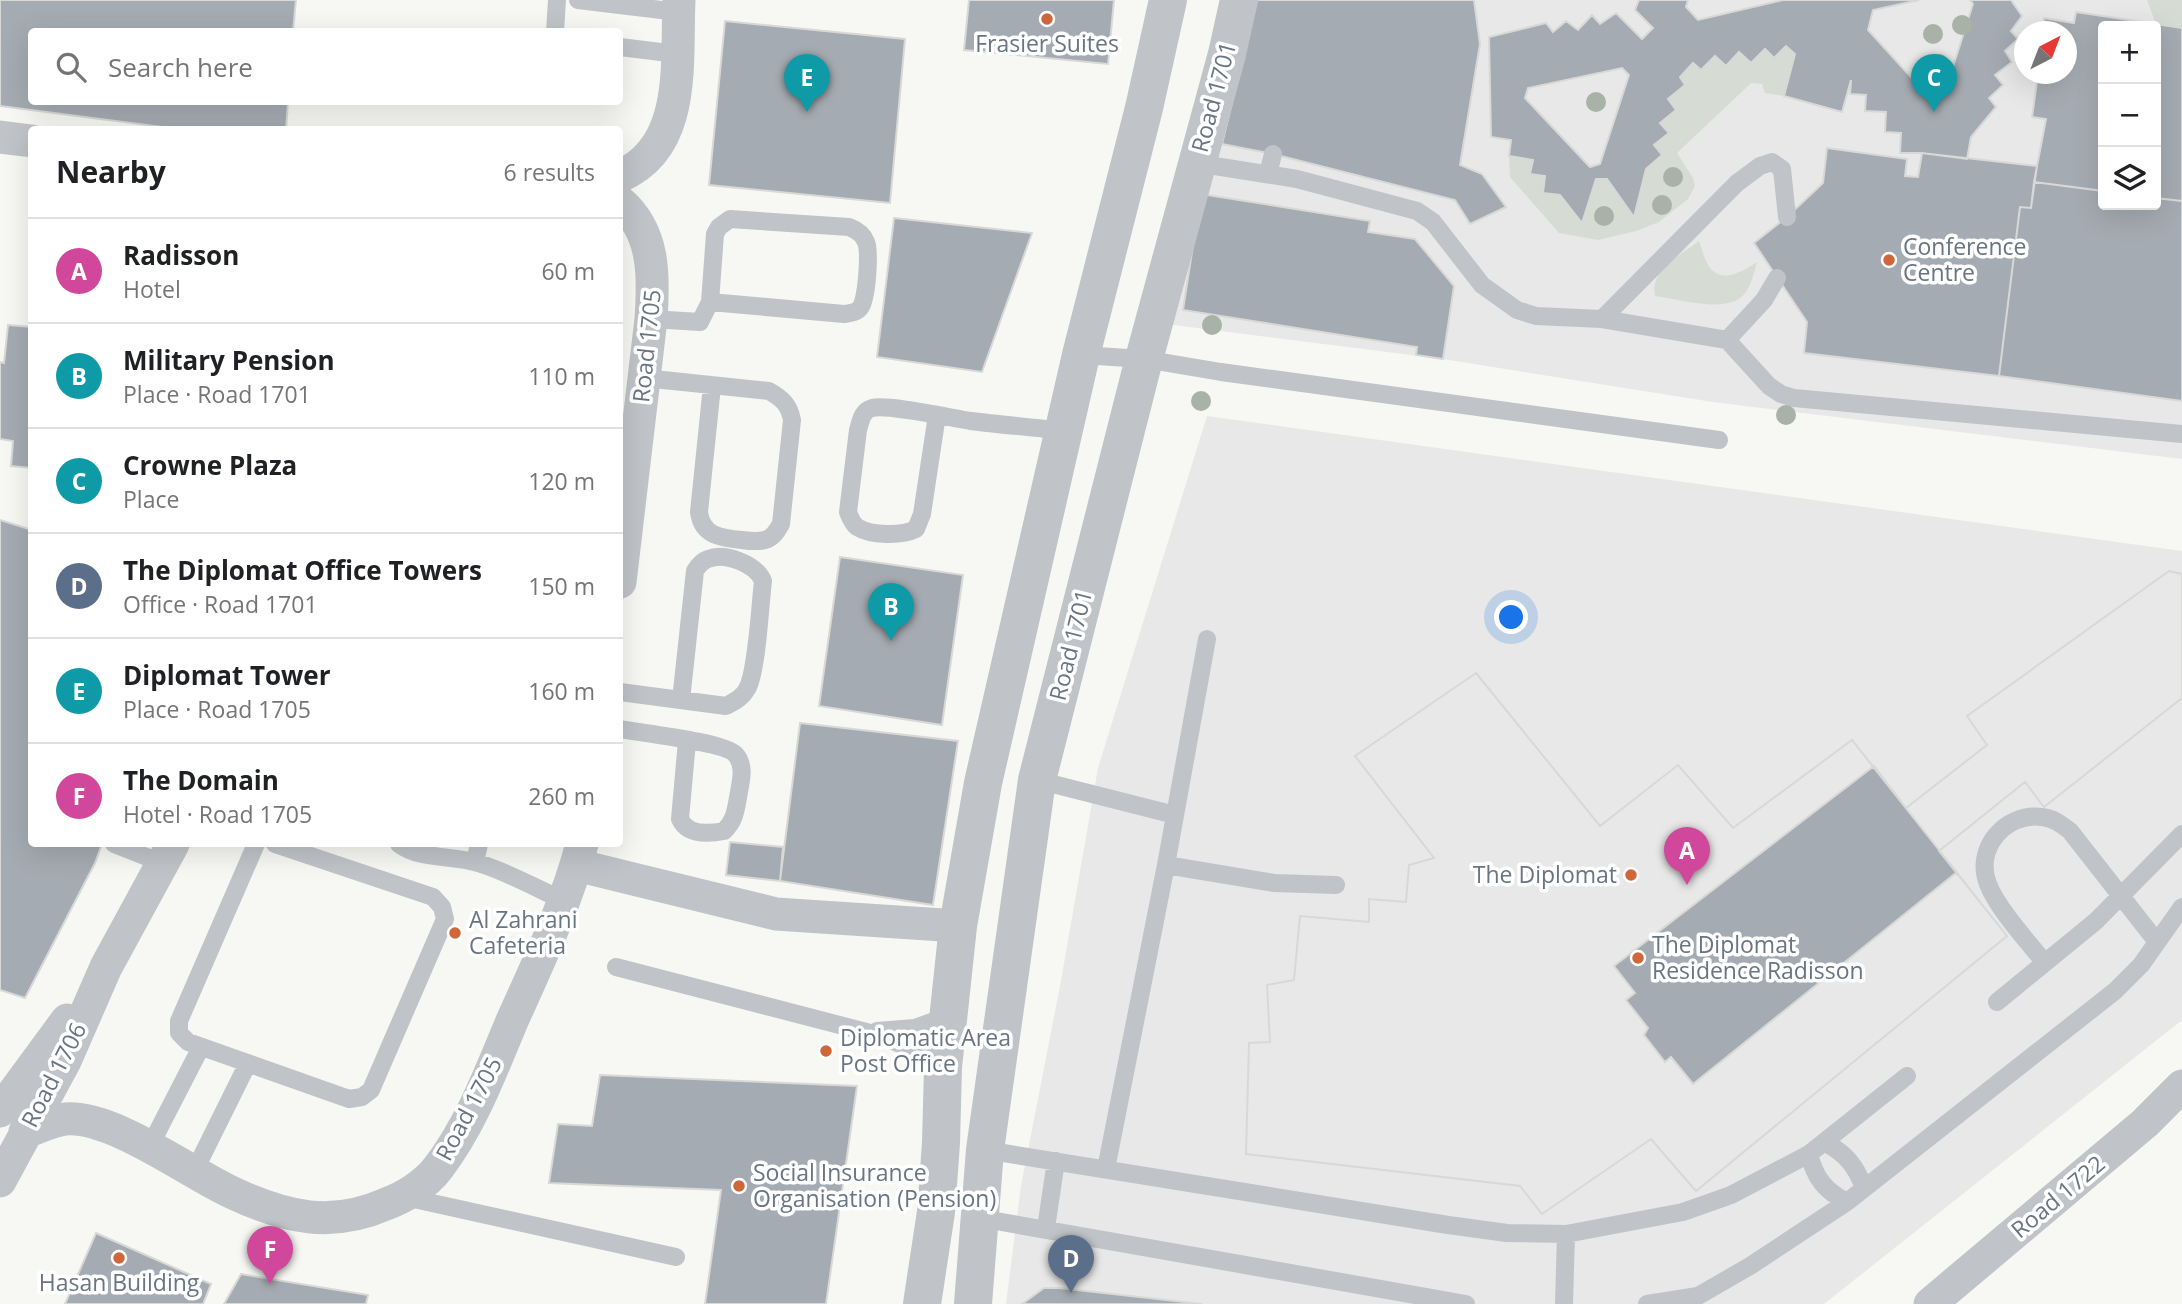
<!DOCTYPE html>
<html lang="en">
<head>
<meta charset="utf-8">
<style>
	:root { --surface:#fff; --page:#f6f6f6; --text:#202124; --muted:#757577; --line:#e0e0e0; --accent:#d0673b }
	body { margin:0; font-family:"Open Sans",sans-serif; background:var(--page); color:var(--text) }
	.controls { position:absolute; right:21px; top:21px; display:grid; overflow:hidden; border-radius:7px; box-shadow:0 7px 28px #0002 }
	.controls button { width:63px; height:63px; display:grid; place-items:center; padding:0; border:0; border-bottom:2px solid var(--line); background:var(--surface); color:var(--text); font:35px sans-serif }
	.compass { position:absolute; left:2014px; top:21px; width:63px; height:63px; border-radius:50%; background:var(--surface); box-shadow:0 7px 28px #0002; rotate:42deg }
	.you { position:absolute; left:1512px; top:618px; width:24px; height:24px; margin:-18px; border:5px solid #fff; border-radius:50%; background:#1a73e8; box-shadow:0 0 0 10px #1a73e833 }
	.badge { display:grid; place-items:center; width:46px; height:46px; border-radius:50%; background:var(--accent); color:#fff; font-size:23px; font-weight:700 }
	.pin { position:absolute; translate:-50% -58px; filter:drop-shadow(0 2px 4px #0008) }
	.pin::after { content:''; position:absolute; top:37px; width:24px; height:21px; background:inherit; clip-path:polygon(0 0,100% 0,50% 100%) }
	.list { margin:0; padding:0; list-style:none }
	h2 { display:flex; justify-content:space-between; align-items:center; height:91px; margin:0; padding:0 28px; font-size:30px }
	h2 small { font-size:23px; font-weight:400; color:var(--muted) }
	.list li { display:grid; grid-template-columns:46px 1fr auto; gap:21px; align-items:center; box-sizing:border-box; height:105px; padding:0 28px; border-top:2px solid var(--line) }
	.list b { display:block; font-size:26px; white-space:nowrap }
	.list p { margin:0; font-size:23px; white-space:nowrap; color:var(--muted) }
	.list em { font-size:23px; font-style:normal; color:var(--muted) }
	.icon { flex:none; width:38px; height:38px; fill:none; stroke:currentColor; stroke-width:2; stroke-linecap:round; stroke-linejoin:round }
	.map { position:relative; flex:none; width:2182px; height:1304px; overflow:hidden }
	.search { position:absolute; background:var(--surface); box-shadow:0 7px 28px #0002; left:28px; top:28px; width:595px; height:77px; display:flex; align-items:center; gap:18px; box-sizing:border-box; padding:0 24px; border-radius:7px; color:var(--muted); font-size:26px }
	.panel { position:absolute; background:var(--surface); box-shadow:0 7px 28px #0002; left:28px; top:126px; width:595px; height:721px; border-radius:7px }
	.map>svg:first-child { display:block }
</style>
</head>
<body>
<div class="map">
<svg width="2182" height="1304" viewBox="0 0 2182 1304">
	<rect width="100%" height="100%" fill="#f7f7f4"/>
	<!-- built -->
	<path fill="#e7e8e7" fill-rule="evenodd" d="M1235,0H2182V459L1713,402L1443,359L1166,324ZM2103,26H2156V205H2103ZM2024,32H2066V74H2024Z
		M1207,416L2182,551V1020L1824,1304H1006L1021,1186L1061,981L1098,768Z"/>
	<!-- green -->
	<path fill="#d6dbd4" d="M2147,0H2182V28L2156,24Z
		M1786,46L1795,54L1784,96L1765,93L1762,84L1751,83L1677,153L1693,178L1695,186L1688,199L1659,222L1636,231L1598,240L1559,233L1510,177L1509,156L1533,160L1530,174L1545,176L1543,193L1560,195L1581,222L1596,179H1607L1634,217L1646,169L1662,155L1654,145L1668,133L1660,123L1676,110L1668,99L1685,85L1680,77L1693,63L1702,70L1715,56L1726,65L1739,52L1751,63L1765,49L1774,58Z
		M1699,241C1702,248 1703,256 1707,263C1719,286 1742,272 1757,262C1754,272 1752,284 1745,293C1729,315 1680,299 1655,296C1649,270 1681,255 1699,241Z"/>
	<!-- building -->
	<path fill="#a5abb2" stroke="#d8d8d7" stroke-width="2" fill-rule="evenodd" d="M0,0H296L293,32H32V102H288L286,130H185L0,106Z
		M969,0H1114L1108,64L964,50Z
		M1257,0H1474L1480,44L1460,165L1482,174L1506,207L1470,224L1455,200L1273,154L1222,144Z
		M1639,0H1688L1686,7L1698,20L1783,0H1919L1873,10L1868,30L1928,96L1945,92L1973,4L1970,0H2011L2022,16L2011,31L2018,39L2005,51L2012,62L1995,75L2003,85L1989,98L1996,107L1971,137L1967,159L1922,153H1900L1901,133L1885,132L1886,112L1865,111L1866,95L1850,94L1851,80L1842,112L1784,96L1795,54L1786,46L1774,58L1765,49L1751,63L1739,52L1726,66L1715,56L1701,70L1693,63L1680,77L1685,85L1668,99L1676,110L1660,123L1669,133L1654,145L1662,155L1646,169L1634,217L1607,179H1596L1582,223L1560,195L1543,193L1545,176L1530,174L1533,160L1509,156L1511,140L1491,137L1489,37L1546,23L1553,32L1566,21L1578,30L1592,15L1600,24L1616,13L1642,39L1653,28L1635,10ZM1622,68L1629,75L1600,164L1590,167L1525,98L1528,88Z
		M2076,12L2182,28V201L2156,198V26H2103V191L2034,182L2046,119L2032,117L2038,74H2066V32H2042L2044,18L2074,23Z
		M725,21L905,39L890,203L709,185Z
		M1827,148L1907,159L1905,176L1918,177L1922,153L2037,166L2031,208L2020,207L1999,376L1804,353L1807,322L1754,243L1787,217L1823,183Z
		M2034,182L2103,191V205H2156V198L2182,201V401L1999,376L2020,207L2031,208Z
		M1201,194L1370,221L1368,232L1415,239L1454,286L1443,359L1416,355L1417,347L1183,310Z
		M894,218L1032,233L982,372L877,357Z
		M8,325L32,327V468L11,466L13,441L0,439V362L4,363Z
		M0,520L32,530V844H102L95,863L25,998L0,990Z
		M840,557L963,575L942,725L819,706Z
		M2169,571L2182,574V698L2044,807L2025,782L1939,851L1957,872L1693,1084L1671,1057L1665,1062L1644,1035L1648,1028L1626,1000L1635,993L1614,966L1874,766L1906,808L1987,745L1967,716Z
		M2169,571L2182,574V698L2044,807L2025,782L1939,851L2007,936L1696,1191L1651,1139L1542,1214L1520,1186L1246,1154L1249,1043L1270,1042L1267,985L1294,980L1300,916L1369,922V899L1406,902L1409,865L1434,858L1355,756L1476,673L1600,826L1678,765L1733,828L1852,740L1906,808L1987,745L1967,716Z
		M1476,673L1600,826L1678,765L1733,828L1852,740L2007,936L1696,1191L1651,1139L1542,1214L1520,1186L1246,1154L1249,1043L1270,1042L1267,985L1294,980L1300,916L1369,922V899L1406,902L1409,865L1434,858L1355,756Z
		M800,723L958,741L933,905L780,881Z
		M730,842L783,847L780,881L726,875Z
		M600,1075L857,1086L826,1304H705L721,1190L549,1183L558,1124L592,1126Z
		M96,1233L211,1284L203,1304H65Z
		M241,1274L368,1295L366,1304H224Z
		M1044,1288H1059L1202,1304H1022Z"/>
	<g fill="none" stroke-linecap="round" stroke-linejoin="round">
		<!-- service -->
		<path stroke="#c0c3c7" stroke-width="18" d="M578,0L678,12
			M555,32L557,0
			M620,47L677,54
			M1196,163L1297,179L1417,211L1433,222L1482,285L1517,310L1536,316L1602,319L1727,340L1769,386L1781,394L1794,398L2182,434
			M1268,174L1273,154
			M730,219L849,227C857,230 863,234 866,242C870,252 867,301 860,308C856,313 850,313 844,314L710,302L715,234L719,227Z
			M651,319L700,322L710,302
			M1602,319L1737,183L1760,166L1772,162L1782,169L1787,217
			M1727,340L1764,300L1777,278
			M1081,355L1144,359L1221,372L1719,440
			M644,378L769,391C783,399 789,405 792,420L781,524C777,531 773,538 765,540C758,542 749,541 742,540C721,538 702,536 699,512L712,386
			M937,415L922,514L916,529C902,536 871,536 857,527C852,523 850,517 848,512L858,430C861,420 862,411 872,408C888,404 951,418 971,421C1001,425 1033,427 1064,431
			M620,692L726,706C735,701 742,698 747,689C757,672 760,605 763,581C756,564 725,552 708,559C702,561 698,566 695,571L681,700
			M620,729C640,733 726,742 736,755C745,766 741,780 739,792C736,807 736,820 724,831C708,834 687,835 680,819L687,741
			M1037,780L1175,815
			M114,844L162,863
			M256,844L179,1021V1033L188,1042L349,1099L362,1097L371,1090L445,919L442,907L433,897L275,844
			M399,844C420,860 453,855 478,863C508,872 536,888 564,901
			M475,862L479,844
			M1166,865L1274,883L1336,885
			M2045,963C2028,942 1997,908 1988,884C1974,849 2005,812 2042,817C2053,818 2061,824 2070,831L2157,942
			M616,967L878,1035L912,1049L943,1067
			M1997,1002L2096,921L2182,834
			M877,1031L915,1028L948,1016
			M1826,1143C1846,1154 1856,1166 1864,1188
			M149,1148L201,1047
			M985,1150L1448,1225L1507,1233L1566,1234L1683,1212L1731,1195L1809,1154L1907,1076
			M1809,1154C1815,1178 1825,1191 1847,1202
			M1106,1169L1166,865L1207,639
			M194,1172L248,1063
			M405,1197L676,1257
			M979,1218L1466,1304
			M1046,1228L1056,1161
			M1564,1304L1566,1234
			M1647,1304L1698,1296L1750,1266L1847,1202L2115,991L2141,965L2182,907"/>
		<!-- minor -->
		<path stroke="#c0c3c7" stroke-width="33" d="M0,137L32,141
			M620,176C688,147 676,61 679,0
			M620,202C655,232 654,276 651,319L620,582
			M576,865L776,914L958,926
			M0,1111L67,1020
			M25,1132C37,1128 52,1121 65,1119C113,1115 189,1173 233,1193C286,1218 332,1228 386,1204C405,1197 426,1184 438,1168C471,1125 491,1071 512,1021C538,963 566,905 582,844
			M0,1181L65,1061L106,967L173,844
			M1930,1304L2145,1123L2182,1086"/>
		<!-- tertiary -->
		<path stroke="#c0c3c7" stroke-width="38" d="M922,1304L936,1212L941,1143L943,1067L958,926L983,783L1081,355L1144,108L1168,0
			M973,1304L985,1150L1037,780L1144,359L1227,54L1239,0"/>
	</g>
	<!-- trees -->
	<g fill="#a9b2a6">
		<circle cx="1962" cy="25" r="10"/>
		<circle cx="1933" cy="34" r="10"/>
		<circle cx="1939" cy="64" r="10"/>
		<circle cx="1596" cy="102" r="10"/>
		<circle cx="1673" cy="177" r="10"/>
		<circle cx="1662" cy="205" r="10"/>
		<circle cx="1604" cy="216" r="10"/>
		<circle cx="1212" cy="325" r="10"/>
		<circle cx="1201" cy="401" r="10"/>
		<circle cx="1786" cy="415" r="10"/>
	</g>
	<!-- markers -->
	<g fill="#d0673b" stroke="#fff" stroke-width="2.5">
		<circle cx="1047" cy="19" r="7"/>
		<circle cx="1889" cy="260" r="7"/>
		<circle cx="1631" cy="875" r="7"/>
		<circle cx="455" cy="933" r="7"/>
		<circle cx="1638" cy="958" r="7"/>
		<circle cx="826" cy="1051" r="7"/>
		<circle cx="739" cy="1186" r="7"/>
		<circle cx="119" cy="1258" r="7"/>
	</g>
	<g text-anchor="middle" stroke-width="7" stroke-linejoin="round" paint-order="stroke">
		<!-- poi labels -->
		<g font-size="23" fill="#697582" stroke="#fff" text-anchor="start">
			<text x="1047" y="52" text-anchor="middle">Frasier Suites</text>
			<text x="1903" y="255">Conference<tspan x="1903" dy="26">Centre</tspan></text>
			<text x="1617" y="883" text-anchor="end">The Diplomat</text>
			<text x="469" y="928">Al Zahrani<tspan x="469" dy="26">Cafeteria</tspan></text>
			<text x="1652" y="953">The Diplomat<tspan x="1652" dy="26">Residence Radisson</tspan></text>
			<text x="840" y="1046">Diplomatic Area<tspan x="840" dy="26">Post Office</tspan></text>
			<text x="753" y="1181">Social Insurance<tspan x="753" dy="26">Organisation (Pension)</tspan></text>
			<text x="119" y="1291" text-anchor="middle">Hasan Building</text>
		</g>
		<!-- street labels -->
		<g font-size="23" fill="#697582" stroke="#fff">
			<text transform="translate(1214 97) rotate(-75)" y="8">Road 1701</text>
			<text transform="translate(647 346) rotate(-84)" y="8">Road 1705</text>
			<text transform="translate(1071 645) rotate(-76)" y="8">Road 1701</text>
			<text transform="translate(54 1075) rotate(-63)" y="8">Road 1706</text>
			<text transform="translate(469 1109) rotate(-62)" y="8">Road 1705</text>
			<text transform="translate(2058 1197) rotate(-40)" y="8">Road 1722</text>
		</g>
	</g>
</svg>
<div class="controls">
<button>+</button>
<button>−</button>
<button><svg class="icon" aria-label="layers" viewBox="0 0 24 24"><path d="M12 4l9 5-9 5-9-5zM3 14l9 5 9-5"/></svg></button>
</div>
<svg class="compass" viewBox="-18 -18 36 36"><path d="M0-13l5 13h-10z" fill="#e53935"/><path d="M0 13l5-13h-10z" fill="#757577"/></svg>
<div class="you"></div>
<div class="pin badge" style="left:1687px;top:885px;background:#d1479c">A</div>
<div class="pin badge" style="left:891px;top:641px;background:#0f9aa8">B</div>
<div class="pin badge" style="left:1934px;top:112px;background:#0f9aa8">C</div>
<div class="pin badge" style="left:1071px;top:1293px;background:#5c6f8a">D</div>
<div class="pin badge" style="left:807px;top:112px;background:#0f9aa8">E</div>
<div class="pin badge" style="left:270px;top:1284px;background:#d1479c">F</div>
<div class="search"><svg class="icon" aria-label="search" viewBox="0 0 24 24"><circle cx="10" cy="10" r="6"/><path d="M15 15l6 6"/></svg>Search here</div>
<section class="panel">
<h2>Nearby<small>6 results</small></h2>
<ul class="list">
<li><span class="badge" style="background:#d1479c">A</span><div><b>Radisson</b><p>Hotel</p></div><em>60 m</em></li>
<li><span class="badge" style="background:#0f9aa8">B</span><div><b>Military Pension</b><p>Place · Road 1701</p></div><em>110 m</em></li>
<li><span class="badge" style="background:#0f9aa8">C</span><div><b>Crowne Plaza</b><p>Place</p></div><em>120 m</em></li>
<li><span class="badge" style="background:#5c6f8a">D</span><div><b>The Diplomat Office Towers</b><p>Office · Road 1701</p></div><em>150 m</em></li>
<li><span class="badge" style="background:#0f9aa8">E</span><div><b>Diplomat Tower</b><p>Place · Road 1705</p></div><em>160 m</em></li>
<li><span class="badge" style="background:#d1479c">F</span><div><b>The Domain</b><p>Hotel · Road 1705</p></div><em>260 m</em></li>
</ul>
</section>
</div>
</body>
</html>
